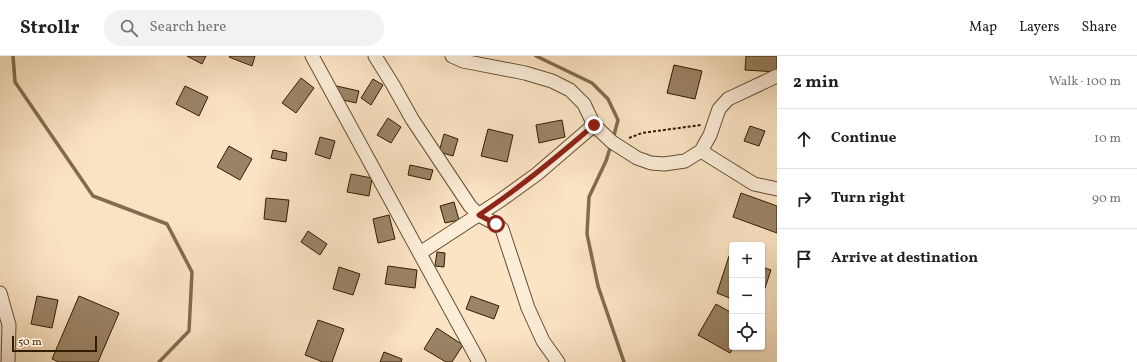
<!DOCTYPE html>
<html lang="en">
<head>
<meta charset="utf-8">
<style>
	:root { --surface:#fff; --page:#f2f2f2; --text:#202124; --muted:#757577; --line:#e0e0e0 }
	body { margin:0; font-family:Vollkorn,serif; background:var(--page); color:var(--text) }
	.controls { position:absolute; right:12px; bottom:12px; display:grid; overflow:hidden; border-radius:4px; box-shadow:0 1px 3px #0004 }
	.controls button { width:36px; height:36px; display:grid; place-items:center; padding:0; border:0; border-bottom:1px solid var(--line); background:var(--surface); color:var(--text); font:20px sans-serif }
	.scale { position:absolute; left:12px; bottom:10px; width:85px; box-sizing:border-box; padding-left:4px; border:2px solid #321d00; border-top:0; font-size:11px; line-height:14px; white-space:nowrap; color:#321d00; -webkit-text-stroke:3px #fcedd9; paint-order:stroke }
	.stop { position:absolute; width:12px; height:12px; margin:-9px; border:3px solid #8f2418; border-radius:50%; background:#fff }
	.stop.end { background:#8f2418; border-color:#fff; box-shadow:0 1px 4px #0008 }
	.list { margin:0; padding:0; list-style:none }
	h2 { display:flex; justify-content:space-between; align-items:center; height:52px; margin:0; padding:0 16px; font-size:17px }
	h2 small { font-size:13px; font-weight:400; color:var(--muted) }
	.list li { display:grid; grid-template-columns:26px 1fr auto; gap:12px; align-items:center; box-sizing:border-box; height:60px; padding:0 16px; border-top:1px solid var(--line) }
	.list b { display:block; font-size:15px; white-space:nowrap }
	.list em { font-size:13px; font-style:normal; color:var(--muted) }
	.icon { flex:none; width:22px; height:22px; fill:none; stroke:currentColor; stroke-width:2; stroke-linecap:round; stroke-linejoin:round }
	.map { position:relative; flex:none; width:777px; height:306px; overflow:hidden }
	header { display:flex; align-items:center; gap:24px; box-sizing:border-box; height:56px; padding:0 20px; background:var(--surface); border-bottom:1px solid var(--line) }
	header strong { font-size:19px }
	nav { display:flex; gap:22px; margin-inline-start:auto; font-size:14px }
	.search { width:280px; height:36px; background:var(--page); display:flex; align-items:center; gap:10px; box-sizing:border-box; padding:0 14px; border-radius:22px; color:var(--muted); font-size:15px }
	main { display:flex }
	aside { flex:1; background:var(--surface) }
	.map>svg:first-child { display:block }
</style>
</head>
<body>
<header>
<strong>Strollr</strong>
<div class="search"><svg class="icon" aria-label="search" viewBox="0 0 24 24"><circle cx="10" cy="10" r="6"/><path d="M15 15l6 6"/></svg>Search here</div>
<nav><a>Map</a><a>Layers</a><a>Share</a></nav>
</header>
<main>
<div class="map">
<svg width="777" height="306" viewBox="0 0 777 306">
	<rect width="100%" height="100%" fill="#fbe4c4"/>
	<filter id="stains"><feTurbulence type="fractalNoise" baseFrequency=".005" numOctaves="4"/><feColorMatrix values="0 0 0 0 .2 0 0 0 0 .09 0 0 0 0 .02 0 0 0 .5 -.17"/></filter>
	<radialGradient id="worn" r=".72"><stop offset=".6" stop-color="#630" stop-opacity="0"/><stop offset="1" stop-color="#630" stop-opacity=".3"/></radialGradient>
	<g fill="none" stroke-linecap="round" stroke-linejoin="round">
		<!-- stream -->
		<path stroke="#826c4d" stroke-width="3.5" d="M13,0L15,26L93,140L167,168L192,216L189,275L159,306
			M536,0L592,27L608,43L618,64L613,83
			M611,89L606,105L589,141L587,178L598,230L624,306"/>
	</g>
	<!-- building -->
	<path fill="#9b8466" stroke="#321d00" d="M187,0H206L202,8Z
		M230,0H255L252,10L229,1Z
		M746,0H777V16L745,14Z
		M674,9L702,15L695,43L667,37Z
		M301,22L314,32L296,57L282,47Z
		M373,23L383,29L371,49L361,42Z
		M332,29L359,35L356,47L330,41Z
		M185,30L208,41L199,60L176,48Z
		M388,62L401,71L391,87L377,79Z
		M562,64L565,81L539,87L536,69Z
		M750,70L765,75L759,90L744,85Z
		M488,73L513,79L507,106L481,100Z
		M444,78L458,83L453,100L439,96Z
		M320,81L335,85L330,103L315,98Z
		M229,90L252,103L240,124L217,111Z
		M273,94L287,97L286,105L271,102Z
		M410,109L433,114L430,124L408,119Z
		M351,118L372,122L369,140L347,136Z
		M741,137L777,150V177L733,161Z
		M266,142L289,144L286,166L264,163Z
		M454,146L459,164L445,167L440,150Z
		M389,159L395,183L378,187L373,163Z
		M308,175L327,188L320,199L301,186Z
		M437,196L445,197L444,211L435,210Z
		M729,200L732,201V243L717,237Z
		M388,210L417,214L415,232L385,228Z
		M339,211L360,218L353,239L333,233Z
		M762,211L771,214L762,241Z
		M37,240L58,244L52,272L31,268Z
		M79,240L119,257L98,306H59L52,303Z
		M471,240L499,250L494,263L466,253Z
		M716,248L732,257V291H734L730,297L698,279Z
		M318,264L344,273L332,306H323L305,299Z
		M437,272L463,289L452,306H446L424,293Z
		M384,296L402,303L401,306H380Z"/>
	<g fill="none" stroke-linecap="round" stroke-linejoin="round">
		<!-- street casing -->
		<g stroke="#644f31" stroke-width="15">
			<path id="street" d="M312,0L479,306
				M375,0L393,29L412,63L470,150L479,159L496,168L502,173L528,252L543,285L558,306
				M452,0L463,5L525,17L552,25L570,34L584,48L594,69L612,86L637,102L651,107L664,108L685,105L701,95L710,79L719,53L728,43L777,20
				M701,95L754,128L777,133
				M420,197L501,144L537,118L594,69
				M0,237L9,269L8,306"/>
		</g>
		<!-- path -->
		<path stroke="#321d00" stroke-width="2" stroke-dasharray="3 2" stroke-linecap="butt" d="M629,82L642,77L701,69"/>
		<!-- street -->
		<use href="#street" stroke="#fcedd9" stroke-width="13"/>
	</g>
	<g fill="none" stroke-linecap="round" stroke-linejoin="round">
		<!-- route -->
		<path stroke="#8f2418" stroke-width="5" d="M496,168L479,159C520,132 557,101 594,69"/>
	</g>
	<rect width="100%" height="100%" filter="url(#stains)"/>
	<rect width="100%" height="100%" fill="url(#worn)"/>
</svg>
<div class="controls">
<button>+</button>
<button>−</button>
<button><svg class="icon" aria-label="locate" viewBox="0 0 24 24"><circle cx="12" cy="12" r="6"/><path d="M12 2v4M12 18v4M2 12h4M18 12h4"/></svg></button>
</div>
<div class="scale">50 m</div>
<div class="stop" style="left:496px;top:168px"></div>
<div class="stop end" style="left:594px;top:69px"></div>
</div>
<aside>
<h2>2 min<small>Walk · 100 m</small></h2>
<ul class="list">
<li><svg class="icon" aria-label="ahead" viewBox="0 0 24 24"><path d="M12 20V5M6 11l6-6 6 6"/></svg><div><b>Continue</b></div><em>10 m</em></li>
<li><svg class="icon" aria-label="right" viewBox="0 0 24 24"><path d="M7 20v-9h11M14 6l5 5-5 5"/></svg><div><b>Turn right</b></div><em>90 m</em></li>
<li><svg class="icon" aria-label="arrive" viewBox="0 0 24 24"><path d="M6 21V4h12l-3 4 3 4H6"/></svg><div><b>Arrive at destination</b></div></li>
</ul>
</aside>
</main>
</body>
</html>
